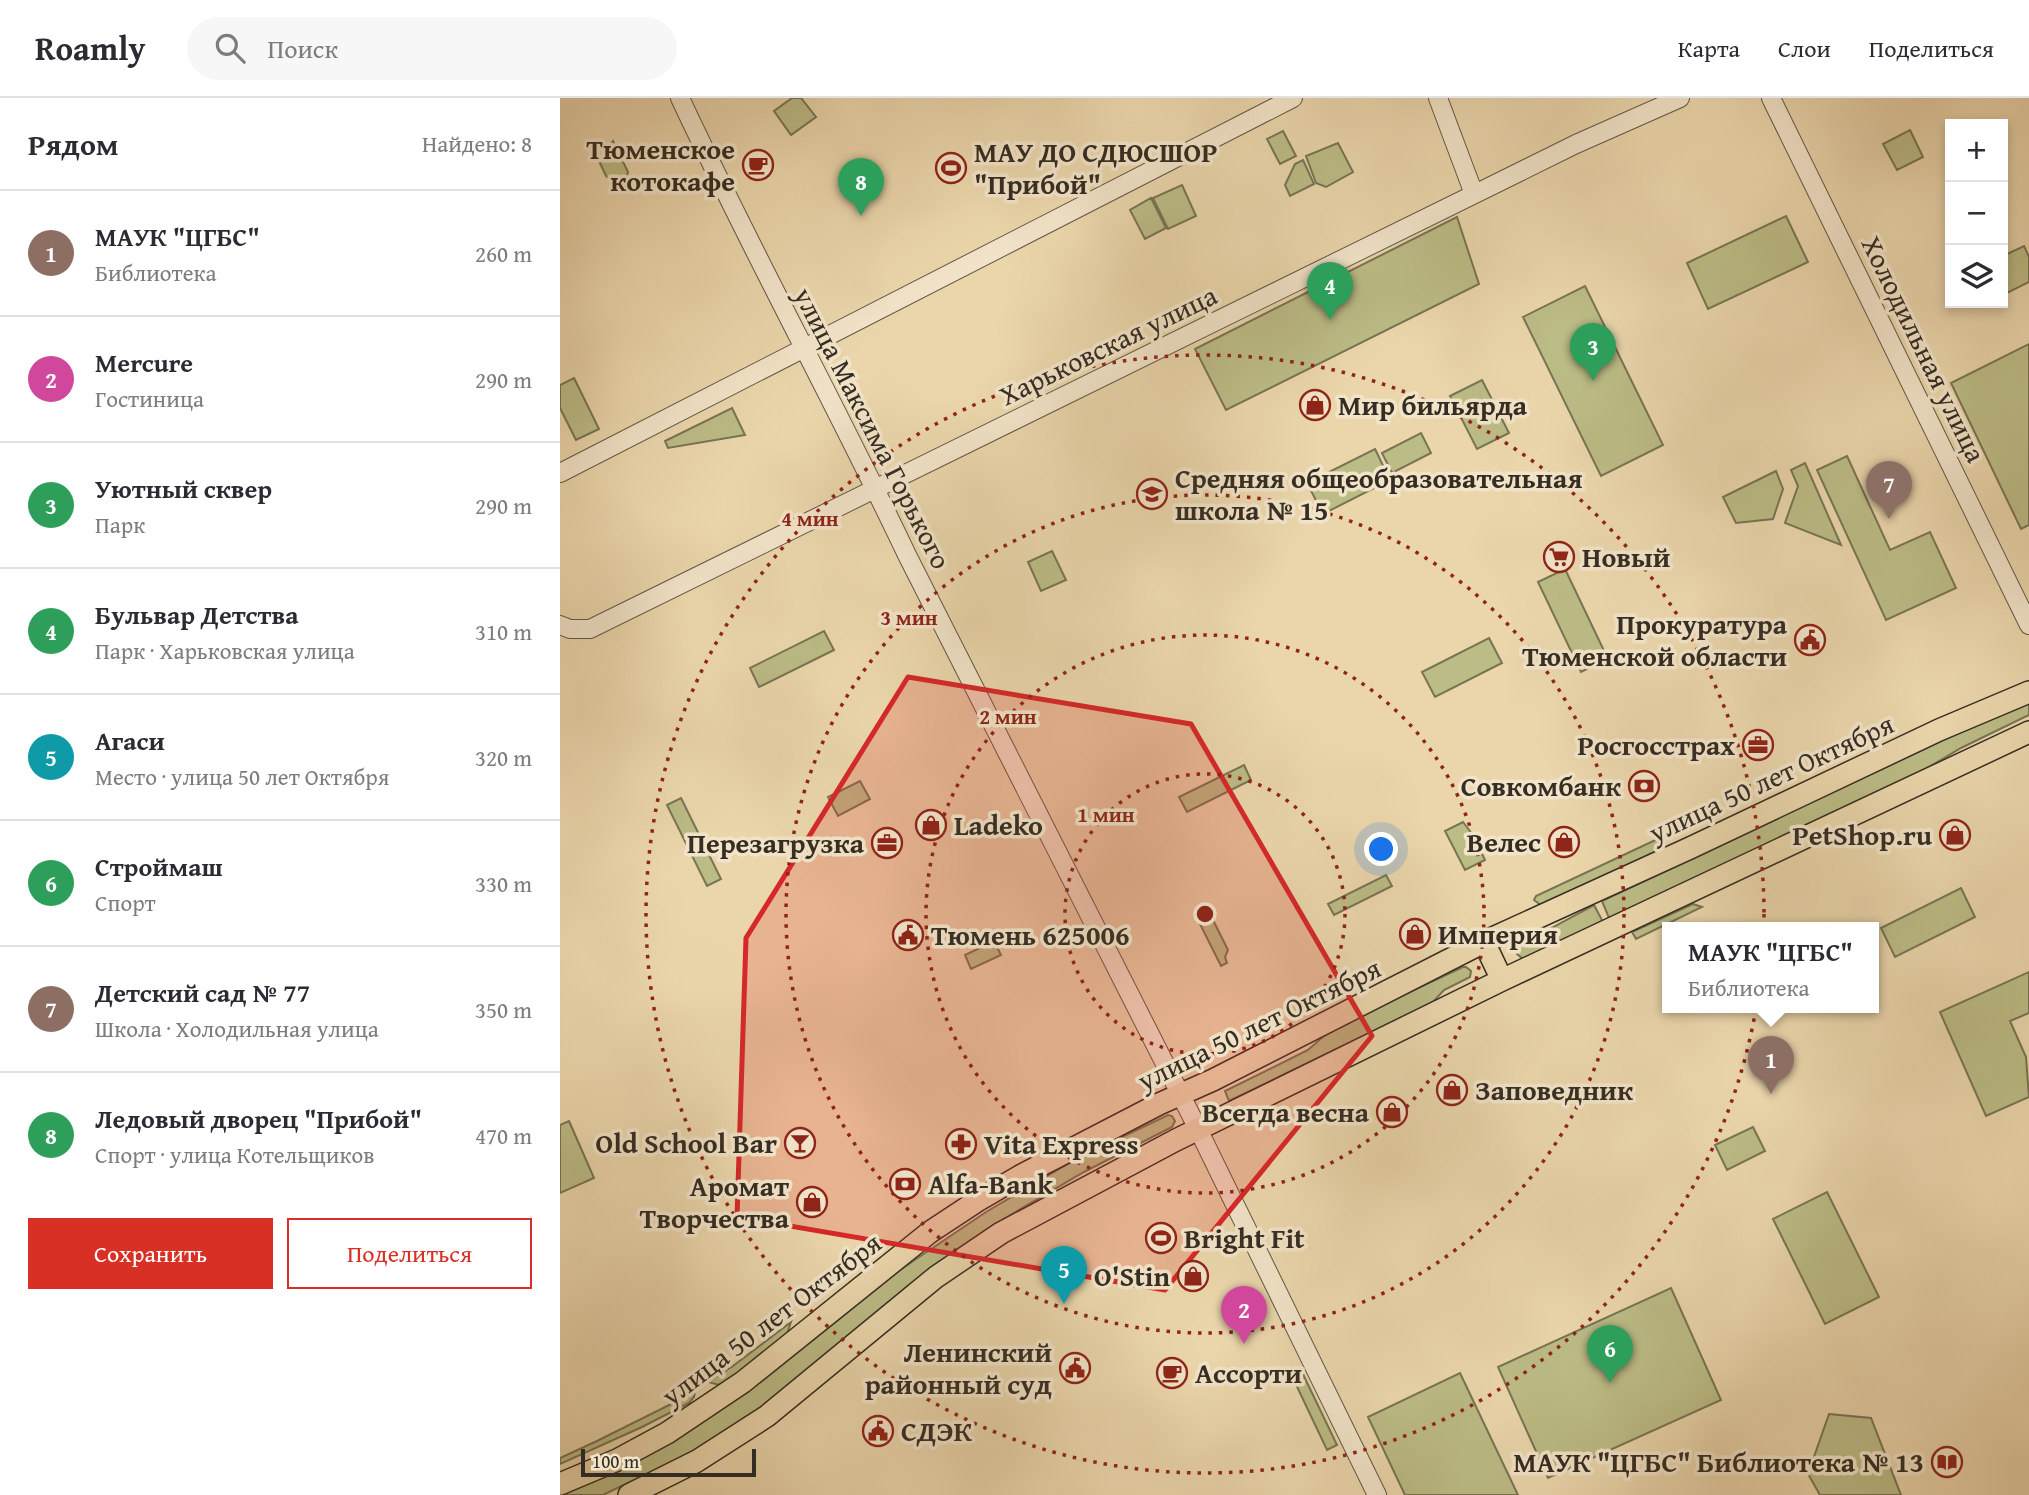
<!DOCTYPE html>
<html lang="ru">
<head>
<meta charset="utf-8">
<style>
	:root { --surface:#fff; --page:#f7f7f7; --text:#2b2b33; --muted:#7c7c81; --line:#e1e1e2; --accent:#d93025 }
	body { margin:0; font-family:"Gentium Book Plus",serif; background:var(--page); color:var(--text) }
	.controls { position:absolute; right:21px; top:21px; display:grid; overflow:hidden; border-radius:0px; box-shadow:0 4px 10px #0003 }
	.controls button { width:63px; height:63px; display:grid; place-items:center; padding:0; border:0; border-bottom:2px solid var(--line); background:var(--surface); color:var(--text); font:35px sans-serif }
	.scale { position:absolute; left:21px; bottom:18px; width:175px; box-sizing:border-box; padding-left:7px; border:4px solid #352d23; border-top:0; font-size:19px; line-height:24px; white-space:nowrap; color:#352d23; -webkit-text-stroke:5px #f2e4c9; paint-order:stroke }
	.you { position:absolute; left:822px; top:752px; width:24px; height:24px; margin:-18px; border:5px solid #fff; border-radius:50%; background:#1a73e8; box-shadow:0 0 0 10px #1a73e833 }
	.badge { display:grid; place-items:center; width:46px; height:46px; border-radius:50%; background:var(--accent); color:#fff; font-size:23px; font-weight:700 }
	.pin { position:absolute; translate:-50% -58px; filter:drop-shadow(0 2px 4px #0008) }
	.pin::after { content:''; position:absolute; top:37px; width:24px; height:21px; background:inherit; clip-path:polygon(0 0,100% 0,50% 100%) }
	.popup { position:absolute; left:1102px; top:824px; width:217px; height:91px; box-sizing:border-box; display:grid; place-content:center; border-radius:0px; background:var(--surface); filter:drop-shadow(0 2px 5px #0005); font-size:23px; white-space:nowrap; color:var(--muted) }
	.popup b { font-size:26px; color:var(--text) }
	.popup::after { content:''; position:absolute; left:50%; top:100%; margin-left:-14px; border:14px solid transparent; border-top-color:var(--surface) }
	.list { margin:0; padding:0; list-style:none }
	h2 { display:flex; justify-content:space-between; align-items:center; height:91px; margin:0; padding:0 28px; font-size:30px }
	h2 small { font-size:23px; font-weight:400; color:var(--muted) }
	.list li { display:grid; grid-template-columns:46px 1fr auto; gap:21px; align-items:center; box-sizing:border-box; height:126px; padding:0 28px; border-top:2px solid var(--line) }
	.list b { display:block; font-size:26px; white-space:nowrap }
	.list p { margin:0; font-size:23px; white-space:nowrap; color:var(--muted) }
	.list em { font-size:23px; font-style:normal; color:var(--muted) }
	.actions { display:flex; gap:14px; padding:21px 28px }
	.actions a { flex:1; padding:16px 0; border:2px solid var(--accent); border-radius:0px; text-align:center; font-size:24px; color:var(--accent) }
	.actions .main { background:var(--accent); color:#fff }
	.icon { flex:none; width:38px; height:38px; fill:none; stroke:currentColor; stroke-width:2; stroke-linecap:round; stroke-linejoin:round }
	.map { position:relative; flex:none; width:1469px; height:1397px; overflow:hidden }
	header { display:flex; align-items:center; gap:42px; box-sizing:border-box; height:98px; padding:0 35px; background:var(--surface); border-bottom:2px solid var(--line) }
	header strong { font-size:33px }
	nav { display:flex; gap:38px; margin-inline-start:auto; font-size:24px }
	.search { width:490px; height:63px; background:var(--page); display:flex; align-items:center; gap:18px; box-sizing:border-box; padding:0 24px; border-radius:38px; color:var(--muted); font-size:26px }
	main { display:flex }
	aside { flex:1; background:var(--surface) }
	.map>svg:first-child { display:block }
</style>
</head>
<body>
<header>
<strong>Roamly</strong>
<div class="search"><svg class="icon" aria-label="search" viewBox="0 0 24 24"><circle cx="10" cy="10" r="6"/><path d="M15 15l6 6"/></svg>Поиск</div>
<nav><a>Карта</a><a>Слои</a><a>Поделиться</a></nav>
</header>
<main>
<aside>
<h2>Рядом<small>Найдено: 8</small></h2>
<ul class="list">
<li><span class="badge" style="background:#8d6e63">1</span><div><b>МАУК &quot;ЦГБС&quot;</b><p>Библиотека</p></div><em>260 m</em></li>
<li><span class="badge" style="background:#d1479c">2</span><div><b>Mercure</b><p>Гостиница</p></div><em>290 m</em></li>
<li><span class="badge" style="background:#2e9e5b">3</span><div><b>Уютный сквер</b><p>Парк</p></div><em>290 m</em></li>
<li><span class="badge" style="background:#2e9e5b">4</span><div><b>Бульвар Детства</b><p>Парк · Харьковская улица</p></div><em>310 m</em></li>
<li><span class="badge" style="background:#0f9aa8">5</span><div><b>Агаси</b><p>Место · улица 50 лет Октября</p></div><em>320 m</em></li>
<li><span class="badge" style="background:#2e9e5b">6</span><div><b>Строймаш</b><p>Спорт</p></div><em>330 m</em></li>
<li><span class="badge" style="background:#8d6e63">7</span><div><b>Детский сад № 77</b><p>Школа · Холодильная улица</p></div><em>350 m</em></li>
<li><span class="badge" style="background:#2e9e5b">8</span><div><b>Ледовый дворец &quot;Прибой&quot;</b><p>Спорт · улица Котельщиков</p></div><em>470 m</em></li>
</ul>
<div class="actions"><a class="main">Сохранить</a><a>Поделиться</a></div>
</aside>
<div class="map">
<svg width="1469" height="1397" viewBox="0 0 1469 1397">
	<rect width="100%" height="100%" fill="#ebd6ac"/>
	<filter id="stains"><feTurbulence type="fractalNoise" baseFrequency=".00286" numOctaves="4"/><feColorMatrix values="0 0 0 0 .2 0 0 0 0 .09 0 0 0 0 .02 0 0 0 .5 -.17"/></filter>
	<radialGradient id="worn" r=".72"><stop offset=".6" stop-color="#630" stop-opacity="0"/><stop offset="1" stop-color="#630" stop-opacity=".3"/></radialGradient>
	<!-- green -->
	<path fill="#bcbc86" stroke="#787454" stroke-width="2" d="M232,0H241L256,19L231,37L214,13Z
		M1350,32L1363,59L1337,72L1323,46Z
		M723,33L736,58L720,66L707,41Z
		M53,43L68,74L66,79L54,85L46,78L39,63Z
		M778,45L793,74L766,89L756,85L746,58Z
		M743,62L754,86L730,98L725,87L735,66Z
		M622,87L636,118L608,131L593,100Z
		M591,100L606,130L585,141L570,112Z
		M1226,118L1248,164L1148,211L1127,165Z
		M897,119L919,186L666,312L635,251Z
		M1464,148L1469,159V184L1443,197V158Z
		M1025,188L1103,347L1041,378L963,219Z
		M1469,246V427L1461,431L1391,285Z
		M14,280L39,331L16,342L0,310V287Z
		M922,282L949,335L917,351L890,298Z
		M172,310L185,337L108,350L105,343Z
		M861,335L871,355L832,375L822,355Z
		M815,351L830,382L763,416L747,385Z
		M1287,358L1330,452L1370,434L1396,490L1326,522L1257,372Z
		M1245,365L1281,447L1225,425L1238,388L1231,372Z
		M1216,373L1223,391L1213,421L1176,425L1163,399Z
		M492,453L506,482L481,493L468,464Z
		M1005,471L1048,561L1021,574L978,484Z
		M264,533L274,552L199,589L190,570Z
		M929,540L942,565L875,599L862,574Z
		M1464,604H1469V617L1401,650L1359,675L1049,820L1042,803Z
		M684,667L691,682L627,714L619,699Z
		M300,683L310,701L278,718L268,699Z
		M121,700L161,781L147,788L107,707Z
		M903,724L913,737L925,762L905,772L885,733Z
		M1104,738L1099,752L982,808L974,802L976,798Z
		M826,777L832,788L774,817L768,806Z
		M1401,790L1415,819L1335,859L1321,830Z
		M1133,806L1142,809L1076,841L1072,834Z
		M1034,807L1043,824L963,861L957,856V853L960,847Z
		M651,818L668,852L665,859L667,865L661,868L639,824Z
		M434,843L441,857L411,871L405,857Z
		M903,869H906L911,873L910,879L884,892L872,905L669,1003L665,993L748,952L773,930Z
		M1469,874V915L1450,923L1466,959L1469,999L1426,1018L1380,914Z
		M608,1017L612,1018L615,1023L612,1029L524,1074L435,1126L349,1187L201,1309L132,1354L43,1397H0L107,1347L189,1293L340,1172L426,1114L516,1061Z
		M9,1023L34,1080L0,1095V1027Z
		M1193,1029L1205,1053L1167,1072L1155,1047Z
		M1267,1094L1319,1199L1265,1226L1213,1121Z
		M1111,1190L1161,1302L988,1380L938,1269Z
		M231,1224L227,1236L181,1274L159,1287L148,1284L173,1268Z
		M741,1272L777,1347L767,1352L731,1276Z
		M900,1275L958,1397H845L808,1319Z
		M135,1294L134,1299L129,1305L82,1329L0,1366V1360L37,1343Z
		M1269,1316L1311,1320L1341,1397H1260L1248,1376Z"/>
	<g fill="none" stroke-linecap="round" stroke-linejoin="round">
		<!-- minor casing -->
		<g stroke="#625745" stroke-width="20">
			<path id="minor" d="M120,0C192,154 274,303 347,457L638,1031L817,1397
				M878,0L914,96
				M1211,0L1469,527
				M0,375L733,0
				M0,527L10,531H30L925,91L1016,46L1120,0"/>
		</g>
		<!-- major casing -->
		<g stroke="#352d23" stroke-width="24">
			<path id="major" d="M924,844L942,882
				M0,1386L57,1362L107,1335L183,1284L370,1134L417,1103L460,1078L599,1006L653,982L924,844L1130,750L1379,632L1469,594
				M69,1397L137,1363L207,1318L376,1179L441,1135L616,1042L942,882L1469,634"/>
		</g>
		<!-- minor -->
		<use href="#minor" stroke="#f2e4c9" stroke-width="18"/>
		<!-- major -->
		<use href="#major" stroke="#ebd6ac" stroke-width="21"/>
	</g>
	<!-- marked area -->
	<path fill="#d62828" fill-opacity="0.2" stroke="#d62828" stroke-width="5" stroke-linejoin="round" d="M348,579L631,626L812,938L605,1192L177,1119L186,840Z"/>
	<!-- distance rings -->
	<g fill="none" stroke="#8f2418" stroke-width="3.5" stroke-dasharray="3.5 7">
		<circle cx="645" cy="816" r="140"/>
		<circle cx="645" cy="816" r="279"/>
		<circle cx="645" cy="816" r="419"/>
		<circle cx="645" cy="816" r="559"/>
	</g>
	<!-- icons -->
	<defs>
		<g id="cafe-ring" transform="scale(1.575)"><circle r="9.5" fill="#f2e4c9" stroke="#8f2418" stroke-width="1.5"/><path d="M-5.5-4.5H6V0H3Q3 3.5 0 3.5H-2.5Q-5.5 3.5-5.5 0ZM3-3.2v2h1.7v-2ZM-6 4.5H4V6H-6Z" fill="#8f2418"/></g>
		<g id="stadium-ring" transform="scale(1.575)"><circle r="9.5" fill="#f2e4c9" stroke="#8f2418" stroke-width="1.5"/><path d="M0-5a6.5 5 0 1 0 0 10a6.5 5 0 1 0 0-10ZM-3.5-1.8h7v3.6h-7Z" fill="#8f2418"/></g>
		<g id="shop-ring" transform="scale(1.575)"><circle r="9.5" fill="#f2e4c9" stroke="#8f2418" stroke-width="1.5"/><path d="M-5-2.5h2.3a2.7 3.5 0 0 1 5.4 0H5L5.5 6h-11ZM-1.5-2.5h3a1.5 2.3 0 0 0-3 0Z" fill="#8f2418"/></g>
		<g id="school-ring" transform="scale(1.575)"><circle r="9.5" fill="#f2e4c9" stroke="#8f2418" stroke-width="1.5"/><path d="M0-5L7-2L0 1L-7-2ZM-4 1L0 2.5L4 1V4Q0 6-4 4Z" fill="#8f2418"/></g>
		<g id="supermarket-ring" transform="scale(1.575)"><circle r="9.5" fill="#f2e4c9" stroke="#8f2418" stroke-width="1.5"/><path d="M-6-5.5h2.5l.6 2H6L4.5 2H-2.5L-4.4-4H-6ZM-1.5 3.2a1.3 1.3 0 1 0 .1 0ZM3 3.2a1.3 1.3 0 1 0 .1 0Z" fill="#8f2418"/></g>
		<g id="civic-ring" transform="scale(1.575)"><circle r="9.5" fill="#f2e4c9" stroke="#8f2418" stroke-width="1.5"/><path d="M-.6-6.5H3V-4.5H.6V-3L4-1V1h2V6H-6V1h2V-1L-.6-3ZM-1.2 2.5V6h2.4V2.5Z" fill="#8f2418"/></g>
		<g id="office-ring" transform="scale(1.575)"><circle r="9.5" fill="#f2e4c9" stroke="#8f2418" stroke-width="1.5"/><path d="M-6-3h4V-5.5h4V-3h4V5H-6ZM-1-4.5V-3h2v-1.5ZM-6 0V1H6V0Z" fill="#8f2418"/></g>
		<g id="bank-ring" transform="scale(1.575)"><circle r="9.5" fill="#f2e4c9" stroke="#8f2418" stroke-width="1.5"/><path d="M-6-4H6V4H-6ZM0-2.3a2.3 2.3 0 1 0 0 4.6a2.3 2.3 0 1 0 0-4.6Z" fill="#8f2418"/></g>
		<g id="bar-ring" transform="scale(1.575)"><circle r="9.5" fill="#f2e4c9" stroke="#8f2418" stroke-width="1.5"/><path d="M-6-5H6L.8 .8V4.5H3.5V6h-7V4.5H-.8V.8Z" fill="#8f2418"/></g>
		<g id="pharmacy-ring" transform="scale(1.575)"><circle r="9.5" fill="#f2e4c9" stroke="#8f2418" stroke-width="1.5"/><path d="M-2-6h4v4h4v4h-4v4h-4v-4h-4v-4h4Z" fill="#8f2418"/></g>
		<g id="library-ring" transform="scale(1.575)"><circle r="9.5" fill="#f2e4c9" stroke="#8f2418" stroke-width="1.5"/><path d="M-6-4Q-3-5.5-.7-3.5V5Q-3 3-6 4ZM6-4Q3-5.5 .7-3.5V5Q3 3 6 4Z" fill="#8f2418"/></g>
	</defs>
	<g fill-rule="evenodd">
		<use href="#cafe-ring" x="198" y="67"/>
		<use href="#stadium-ring" x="391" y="70"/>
		<use href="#shop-ring" x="755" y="307"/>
		<use href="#school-ring" x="592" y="396"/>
		<use href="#supermarket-ring" x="999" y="459"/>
		<use href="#civic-ring" x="1250" y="542"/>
		<use href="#office-ring" x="1198" y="647"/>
		<use href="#bank-ring" x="1084" y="688"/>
		<use href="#shop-ring" x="371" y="727"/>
		<use href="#shop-ring" x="1395" y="737"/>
		<use href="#shop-ring" x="1004" y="744"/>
		<use href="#office-ring" x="327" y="745"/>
		<use href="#shop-ring" x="855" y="836"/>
		<use href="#civic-ring" x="348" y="837"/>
		<use href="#shop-ring" x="892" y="992"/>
		<use href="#shop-ring" x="832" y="1014"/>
		<use href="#bar-ring" x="240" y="1045"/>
		<use href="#pharmacy-ring" x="401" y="1046"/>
		<use href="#bank-ring" x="345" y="1086"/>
		<use href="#shop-ring" x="252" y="1104"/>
		<use href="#stadium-ring" x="601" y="1140"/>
		<use href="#shop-ring" x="633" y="1178"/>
		<use href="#civic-ring" x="515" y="1270"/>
		<use href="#cafe-ring" x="612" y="1275"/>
		<use href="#civic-ring" x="318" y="1333"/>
		<use href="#library-ring" x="1387" y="1364"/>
	</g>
	<g text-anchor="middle" stroke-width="7" stroke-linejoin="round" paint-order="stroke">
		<!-- poi labels -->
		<g font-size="28" font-weight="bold" fill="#352d23" stroke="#f2e4c9" text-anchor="end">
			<text x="175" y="61">Тюменское<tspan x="175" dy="32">котокафе</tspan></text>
			<text x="414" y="64" text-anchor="start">МАУ ДО СДЮСШОР<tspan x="414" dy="32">"Прибой"</tspan></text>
			<text x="778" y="317" text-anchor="start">Мир бильярда</text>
			<text x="615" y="390" text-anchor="start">Средняя общеобразовательная<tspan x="615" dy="32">школа № 15</tspan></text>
			<text x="1022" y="469" text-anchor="start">Новый</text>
			<text x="1227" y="536">Прокуратура<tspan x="1227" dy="32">Тюменской области</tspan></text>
			<text x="1175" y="657">Росгосстрах</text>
			<text x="1061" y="698">Совкомбанк</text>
			<text x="394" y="737" text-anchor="start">Ladeko</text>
			<text x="1372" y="747">PetShop.ru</text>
			<text x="981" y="754">Велес</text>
			<text x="304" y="755">Перезагрузка</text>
			<text x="878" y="846" text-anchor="start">Империя</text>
			<text x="371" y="847" text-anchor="start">Тюмень 625006</text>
			<text x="915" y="1002" text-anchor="start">Заповедник</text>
			<text x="809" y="1024">Всегда весна</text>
			<text x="217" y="1055">Old School Bar</text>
			<text x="424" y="1056" text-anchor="start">Vita Express</text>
			<text x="368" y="1096" text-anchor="start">Alfa-Bank</text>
			<text x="229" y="1098">Аромат<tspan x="229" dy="32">Творчества</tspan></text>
			<text x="624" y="1150" text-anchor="start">Bright Fit</text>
			<text x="610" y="1188">O'Stin</text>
			<text x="492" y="1264">Ленинский<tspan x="492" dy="32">районный суд</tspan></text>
			<text x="635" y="1285" text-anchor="start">Ассорти</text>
			<text x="341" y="1343" text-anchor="start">СДЭК</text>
			<text x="1364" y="1374">МАУК "ЦГБС" Библиотека № 13</text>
		</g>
		<!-- street labels -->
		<g font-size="28" fill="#352d23" stroke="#f2e4c9">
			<text transform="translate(548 247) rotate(-26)" y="10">Харьковская улица</text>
			<text transform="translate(1364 251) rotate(64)" y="10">Холодильная улица</text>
			<text transform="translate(313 330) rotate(63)" y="10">улица Максима Горького</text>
			<text transform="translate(1211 680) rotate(-25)" y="10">улица 50 лет Октября</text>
			<text transform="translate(699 926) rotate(-26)" y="10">улица 50 лет Октября</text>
			<text transform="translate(211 1221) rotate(-37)" y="10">улица 50 лет Октября</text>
		</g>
	</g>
	<circle cx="645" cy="816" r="10" fill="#8f2418" stroke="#f2e4c9" stroke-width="3.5"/>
	<g font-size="21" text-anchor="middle" font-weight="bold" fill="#8f2418" stroke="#f2e4c9" stroke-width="7" stroke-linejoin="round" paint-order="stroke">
		<text x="250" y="428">4 мин</text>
		<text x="349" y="527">3 мин</text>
		<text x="448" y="626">2 мин</text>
		<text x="546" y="724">1 мин</text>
	</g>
	<rect width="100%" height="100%" filter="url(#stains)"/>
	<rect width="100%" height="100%" fill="url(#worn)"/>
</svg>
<div class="controls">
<button>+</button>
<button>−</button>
<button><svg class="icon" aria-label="layers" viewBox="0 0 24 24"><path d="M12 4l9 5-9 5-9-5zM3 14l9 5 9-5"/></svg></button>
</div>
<div class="scale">100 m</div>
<div class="you"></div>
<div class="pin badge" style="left:1211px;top:996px;background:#8d6e63">1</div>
<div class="popup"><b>МАУК &quot;ЦГБС&quot;</b>Библиотека</div>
<div class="pin badge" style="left:684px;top:1246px;background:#d1479c">2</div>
<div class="pin badge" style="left:1033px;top:283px;background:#2e9e5b">3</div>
<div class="pin badge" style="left:770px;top:222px;background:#2e9e5b">4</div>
<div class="pin badge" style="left:504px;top:1206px;background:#0f9aa8">5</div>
<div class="pin badge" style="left:1050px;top:1285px;background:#2e9e5b">6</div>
<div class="pin badge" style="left:1329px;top:421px;background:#8d6e63">7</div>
<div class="pin badge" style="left:301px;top:118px;background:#2e9e5b">8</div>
</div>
</main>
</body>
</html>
